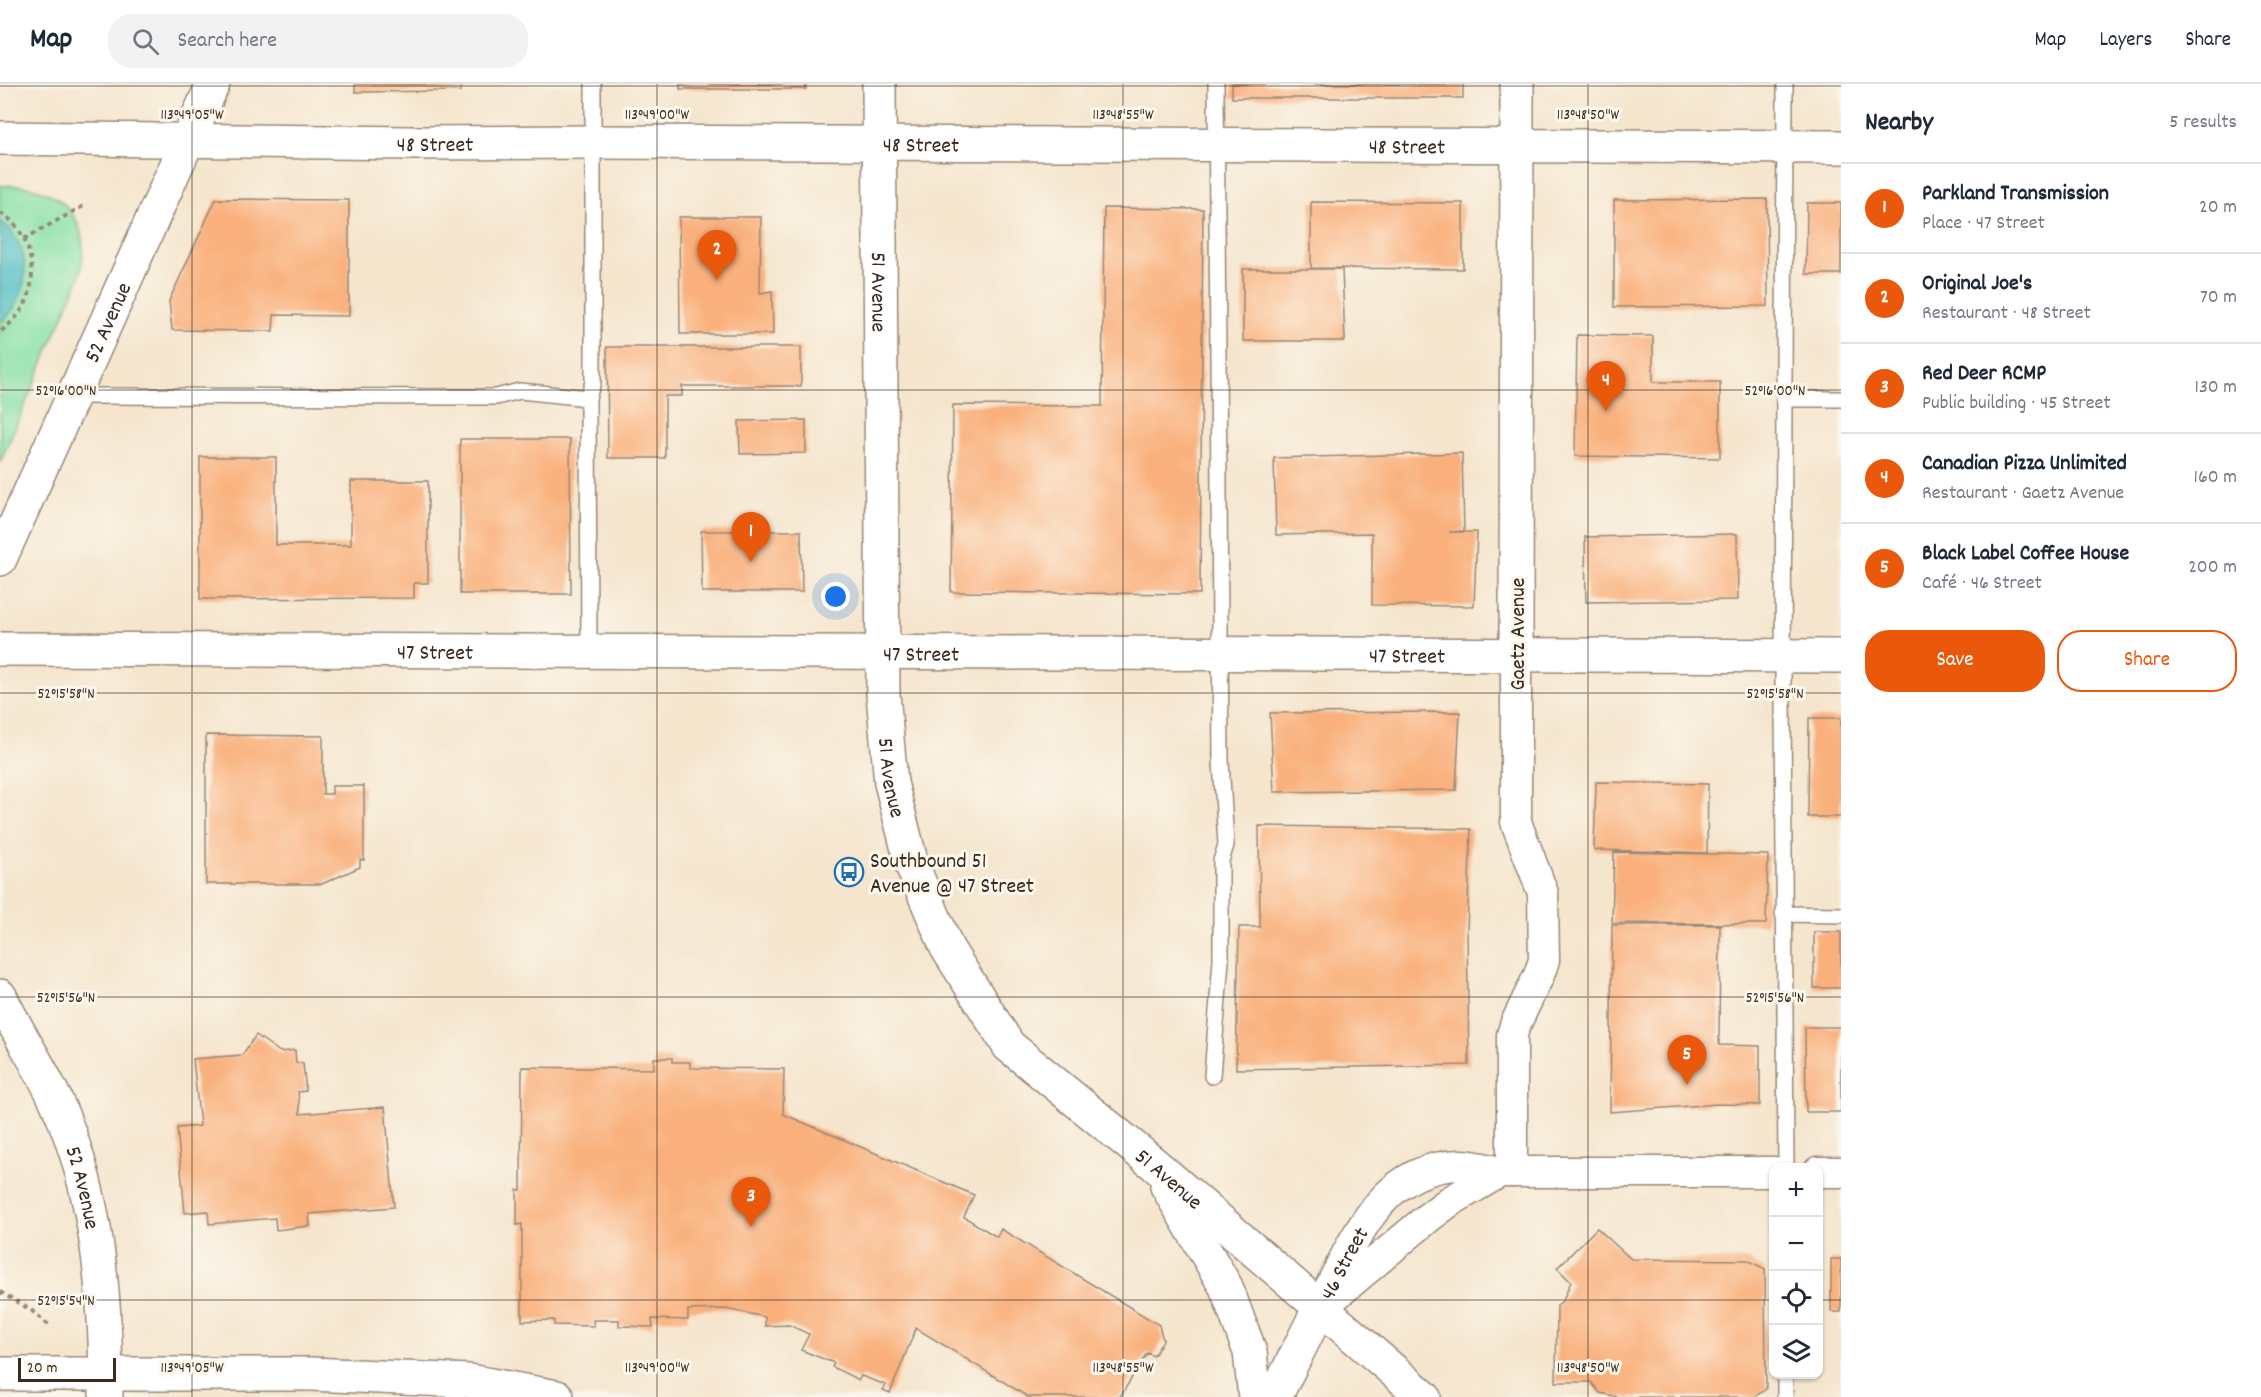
<!DOCTYPE html>
<html lang="en">
<head>
<meta charset="utf-8">
<style>
	:root { --surface:#fff; --page:#f2f2f3; --text:#1f2937; --muted:#747a83; --line:#e0e1e3; --accent:#ea580c }
	body { margin:0; font-family:Dekko,sans-serif; background:var(--page); color:var(--text) }
	.controls { position:absolute; right:18px; bottom:18px; display:grid; overflow:hidden; border-radius:12px; box-shadow:0 2px 4px #0004 }
	.controls button { width:54px; height:54px; display:grid; place-items:center; padding:0; border:0; border-bottom:2px solid var(--line); background:var(--surface); color:var(--text); font:30px sans-serif }
	.scale { position:absolute; left:18px; bottom:15px; width:98px; box-sizing:border-box; padding-left:6px; border:3px solid #3b2a1e; border-top:0; font-size:16px; line-height:21px; white-space:nowrap; color:#3b2a1e; -webkit-text-stroke:4px #fbf7ec; paint-order:stroke }
	.you { position:absolute; left:836px; top:513px; width:21px; height:21px; margin:-15px; border:4px solid #fff; border-radius:50%; background:#1a73e8; box-shadow:0 0 0 9px #1a73e833 }
	.badge { display:grid; place-items:center; width:39px; height:39px; border-radius:50%; background:var(--accent); color:#fff; font-size:20px; font-weight:700 }
	.pin { position:absolute; translate:-50% -50px; filter:drop-shadow(0 2px 3px #0008) }
	.pin::after { content:''; position:absolute; top:32px; width:21px; height:18px; background:inherit; clip-path:polygon(0 0,100% 0,50% 100%) }
	.list { margin:0; padding:0; list-style:none }
	h2 { display:flex; justify-content:space-between; align-items:center; height:78px; margin:0; padding:0 24px; font-size:26px }
	h2 small { font-size:20px; font-weight:400; color:var(--muted) }
	.list li { display:grid; grid-template-columns:39px 1fr auto; gap:18px; align-items:center; box-sizing:border-box; height:90px; padding:0 24px; border-top:2px solid var(--line) }
	.list b { display:block; font-size:22px; white-space:nowrap }
	.list p { margin:0; font-size:20px; white-space:nowrap; color:var(--muted) }
	.list em { font-size:20px; font-style:normal; color:var(--muted) }
	.actions { display:flex; gap:12px; padding:18px 24px }
	.actions a { flex:1; padding:14px 0; border:2px solid var(--accent); border-radius:24px; text-align:center; font-size:21px; color:var(--accent) }
	.actions .main { background:var(--accent); color:#fff }
	.icon { flex:none; width:33px; height:33px; fill:none; stroke:currentColor; stroke-width:2; stroke-linecap:round; stroke-linejoin:round }
	.map { position:relative; flex:none; width:1841px; height:1313px; overflow:hidden }
	header { display:flex; align-items:center; gap:36px; box-sizing:border-box; height:84px; padding:0 30px; background:var(--surface); border-bottom:2px solid var(--line) }
	header strong { font-size:28px }
	nav { display:flex; gap:33px; margin-inline-start:auto; font-size:21px }
	.search { width:420px; height:54px; background:var(--page); display:flex; align-items:center; gap:15px; box-sizing:border-box; padding:0 21px; border-radius:24px; color:var(--muted); font-size:22px }
	main { display:flex }
	aside { flex:1; background:var(--surface) }
	.map>svg:first-child { display:block }
</style>
</head>
<body>
<header>
<strong>Map</strong>
<div class="search"><svg class="icon" aria-label="search" viewBox="0 0 24 24"><circle cx="10" cy="10" r="6"/><path d="M15 15l6 6"/></svg>Search here</div>
<nav><a>Map</a><a>Layers</a><a>Share</a></nav>
</header>
<main>
<div class="map">
<svg width="1841" height="1313" viewBox="0 0 1841 1313">
	<rect width="100%" height="100%" fill="#fbf7ec"/>
	<filter id="ink" filterUnits="userSpaceOnUse"><feTurbulence type="fractalNoise" baseFrequency=".0167" numOctaves="2"/><feDisplacementMap in="SourceGraphic" scale="12" xChannelSelector="R" yChannelSelector="G"/><feConvolveMatrix kernelMatrix="1 2 1 2 8 2 1 2 1" color-interpolation-filters="sRGB"/></filter>
	<filter id="wash" filterUnits="userSpaceOnUse"><feTurbulence type="fractalNoise" baseFrequency=".008" numOctaves="4" result="noise"/><feDisplacementMap in="SourceGraphic" scale="24" xChannelSelector="R" yChannelSelector="G"/><feGaussianBlur stdDeviation="1.35" result="paint"/><feColorMatrix in="noise" values="0 0 0 0 0 0 0 0 0 0 0 0 0 0 0 0 0 1.4 0 .05"/><feComposite in="paint" operator="in"/></filter>
	<g filter="url(#wash)">
		<rect width="100%" height="100%" fill="#f5e5cd"/>
		<!-- green -->
		<path fill="#86e0a6" stroke="#608562" stroke-width="1.5" d="M0,102C62,97 96,138 78,197L0,379Z"/>
		<!-- water -->
		<path fill="#50bec5" stroke="#467472" stroke-width="1.5" d="M0,137C34,160 32,215 0,239Z"/>
		<g id="blocks">
			<!-- building -->
			<path fill="#f9b07c" d="M355,0H461V7L355,8Z
				M680,0H806V5H680Z
				M1232,0H1463V14H1232Z
				M216,115L349,116V232L274,231L273,247L172,246L169,217Z
				M1767,115L1768,222L1614,223V116Z
				M1311,118L1463,119V185L1311,184Z
				M1807,119H1841V190H1806Z
				M1104,124L1203,125L1200,510L951,508L953,321L1102,322Z
				M679,133H761L760,209L772,207L773,250H680Z
				M1243,185H1342L1345,257H1243Z
				M1577,251L1653,252V298H1720V374L1575,372Z
				M607,263H801V302H682V312H665V374H608Z
				M806,336V369L740,370L739,337Z
				M460,355H570L571,510H460Z
				M1462,369L1464,447L1449,448H1477L1474,522L1372,521V449L1276,451L1274,374Z
				M200,373H276V461H351V397H428V499H414V514L200,515Z
				M701,447H801L802,508H702Z
				M1737,450L1738,516L1586,518L1585,453Z
				M1460,628L1456,706L1274,708L1270,629Z
				M1809,634H1841V733H1808Z
				M206,651L323,652V710H332V702H364V776H360V783L322,800H206Z
				M1596,698L1708,700L1707,769L1594,766Z
				M1259,742L1471,745L1467,846L1469,981L1236,985L1239,843H1260Z
				M1614,768L1768,771L1766,840L1612,839Z
				M1612,841H1720L1719,961L1760,962V1021L1718,1020L1610,1028Z
				M1814,848H1841V904H1814Z
				M1805,943H1841V1028H1806Z
				M256,951L280,968L295,966L296,979H303L306,1007L298,1008L300,1030L385,1023L394,1123L309,1130L310,1142L276,1146L275,1134L209,1140L208,1127L185,1129L177,1044L200,1042L193,975L242,971Z
				M654,974H672V978H690V984L784,985L783,1030L974,1111L964,1133L997,1153L1001,1145L1159,1241L1163,1256L1154,1272L1147,1269L1120,1313H1028L916,1244L890,1309L883,1306L886,1301L861,1292L859,1296L832,1283L834,1279L801,1266L809,1250L789,1241L765,1242V1233L726,1225L688,1226V1236L652,1235L653,1243L619,1242V1236H593L594,1242L554,1241V1236L522,1237V1140L517,1141V1106H521L522,983L654,985Z
				M1597,1144L1631,1175L1748,1176L1765,1185L1766,1305L1754,1313H1618L1600,1309L1591,1298H1556L1557,1222L1563,1216L1571,1198L1557,1184Z
				M1831,1175H1841V1228H1831Z"/>
		</g>
	</g>
	<g filter="url(#ink)">
		<use href="#blocks" fill-opacity="0" stroke="#988876" stroke-width="1.5"/>
		<g fill="none" stroke-linecap="round" stroke-linejoin="round">
			<!-- service casing -->
			<g stroke="#988876" stroke-width="18">
				<path id="service" d="M1785,0L1783,614L1786,1084
					M74,312L496,313L520,307L588,314
					M1784,315H1841
					M589,568L588,314L593,298V0
					M1783,830L1841,831
					M1212,992L1221,876V777L1226,761L1221,677L1216,0
					M1785,1313V1290"/>
			</g>
			<!-- minor casing -->
			<g stroke="#988876" stroke-width="33">
				<g id="minor">
					<path d="M1512,1088V951L1515,941L1539,891L1544,876L1543,809L1516,738V571"/>
					<path d="M1818,1088H1841"/>
					<path d="M1330,1216L1429,1133L1449,1118L1500,1088"/>
					<path id="s1" d="M1320,1223C1352,1163 1378,1083 1459,1081C1473,1081 1487,1085 1500,1088H1774"/>
				</g>
			</g>
			<!-- tertiary casing -->
			<g stroke="#988876" stroke-width="36">
				<g id="tertiary">
					<path id="s2" d="M0,54L410,59L593,58L1841,63"/>
					<path id="s3" d="M0,475L213,0"/>
					<path id="s4" d="M0,565L1841,572"/>
					<path d="M1516,571L1517,0"/>
					<path id="s5" d="M0,912C17,949 41,983 58,1021C98,1112 106,1212 106,1311"/>
					<path d="M0,1290H311L469,1297L557,1313"/>
				</g>
			</g>
			<!-- primary casing -->
			<g stroke="#988876" stroke-width="36">
				<g id="primary">
					<path id="s6" d="M879,0L883,610L891,699L912,781L947,864L1009,962L1154,1080L1424,1313"/>
					<path d="M1167,1102L1226,1203L1250,1268L1255,1313"/>
					<path d="M1275,1313L1320,1223"/>
				</g>
			</g>
			<!-- path -->
			<path stroke="#988876" stroke-width="4" stroke-dasharray="4.5 4.5" stroke-linecap="butt" d="M0,129C30,144 40,192 25,220C19,232 10,240 0,248
				M24,155L87,120
				M0,1208L31,1226L51,1243"/>
			<!-- service -->
			<use href="#service" stroke="#fff" stroke-width="15"/>
			<!-- minor -->
			<use href="#minor" stroke="#fff" stroke-width="30"/>
			<!-- tertiary -->
			<use href="#tertiary" stroke="#fff" stroke-width="33"/>
			<!-- primary -->
			<use href="#primary" stroke="#fff" stroke-width="33"/>
		</g>
	</g>
	<!-- ticks -->
	<path fill="none" stroke="#3b2a1e" stroke-width="1.5" stroke-opacity="0.45" d="M192,0V1313M657,0V1313M1123,0V1313M1588,0V1313M0,2H1841M0,306H1841M0,609H1841M0,913H1841M0,1216H1774M1818,1216H1841"/>
	<!-- icons -->
	<defs>
		<g id="bus-ring" transform="scale(1.5)"><circle r="9.5" fill="#fbf7ec" stroke="#1f6fb2" stroke-width="1.5"/><path d="M-5-6H5V4H4V6H2V4H-2V6H-4V4H-5ZM-3.5-4V0h7V-4ZM-3.5 1.2v1.5H-2V1.2ZM2 1.2v1.5H3.5V1.2Z" fill="#1f6fb2"/></g>
	</defs>
	<g fill-rule="evenodd">
		<use href="#bus-ring" x="849" y="788"/>
	</g>
	<g text-anchor="middle" stroke-width="6" stroke-linejoin="round" paint-order="stroke">
		<!-- street labels -->
		<g font-size="22" fill="#3b2a1e" stroke="#fbf7ec">
			<text dy="8" stroke="none"><textPath href="#s2" startOffset="435">48 Street</textPath></text>
			<text dy="8" stroke="none"><textPath href="#s2" startOffset="921">48 Street</textPath></text>
			<text dy="8" stroke="none"><textPath href="#s2" startOffset="1407">48 Street</textPath></text>
			<text dy="8" stroke="none"><textPath href="#s6" startOffset="208">51 Avenue</textPath></text>
			<text dy="8" stroke="none"><textPath href="#s3" startOffset="260">52 Avenue</textPath></text>
			<text transform="translate(1516 550) rotate(-90)" y="8">Gaetz Avenue</text>
			<text dy="8" stroke="none"><textPath href="#s4" startOffset="435">47 Street</textPath></text>
			<text dy="8" stroke="none"><textPath href="#s4" startOffset="921">47 Street</textPath></text>
			<text dy="8" stroke="none"><textPath href="#s4" startOffset="1407">47 Street</textPath></text>
			<text dy="8" stroke="none"><textPath href="#s6" startOffset="694">51 Avenue</textPath></text>
			<text dy="8" stroke="none"><textPath href="#s6" startOffset="1198">51 Avenue</textPath></text>
			<text dy="8" stroke="none"><textPath href="#s5" startOffset="210">52 Avenue</textPath></text>
			<text dy="8" stroke="none"><textPath href="#s1" startOffset="50">46 Street</textPath></text>
		</g>
		<!-- poi labels -->
		<g font-size="22" fill="#3b2a1e" stroke="#fbf7ec" text-anchor="start">
			<text x="870" y="783">Southbound 51<tspan x="870" dy="25">Avenue @ 47 Street</tspan></text>
		</g>
	</g>
	<g font-size="15" text-anchor="middle" fill="#3b2a1e" stroke="#fbf7ec" stroke-width="6" stroke-linejoin="round" paint-order="stroke">
		<text x="192" y="35">113°49'05"W</text>
		<text x="657" y="35">113°49'00"W</text>
		<text x="1123" y="35">113°48'55"W</text>
		<text x="1588" y="35">113°48'50"W</text>
		<text x="66" y="311">52°16'00"N</text>
		<text x="1775" y="311">52°16'00"N</text>
		<text x="66" y="614">52°15'58"N</text>
		<text x="1775" y="614">52°15'58"N</text>
		<text x="66" y="918">52°15'56"N</text>
		<text x="1775" y="918">52°15'56"N</text>
		<text x="66" y="1221">52°15'54"N</text>
		<text x="192" y="1288">113°49'05"W</text>
		<text x="657" y="1288">113°49'00"W</text>
		<text x="1123" y="1288">113°48'55"W</text>
		<text x="1588" y="1288">113°48'50"W</text>
	</g>
</svg>
<div class="controls">
<button>+</button>
<button>−</button>
<button><svg class="icon" aria-label="locate" viewBox="0 0 24 24"><circle cx="12" cy="12" r="6"/><path d="M12 2v4M12 18v4M2 12h4M18 12h4"/></svg></button>
<button><svg class="icon" aria-label="layers" viewBox="0 0 24 24"><path d="M12 4l9 5-9 5-9-5zM3 14l9 5 9-5"/></svg></button>
</div>
<div class="scale">20 m</div>
<div class="you"></div>
<div class="pin badge" style="left:751px;top:478px">1</div>
<div class="pin badge" style="left:717px;top:196px">2</div>
<div class="pin badge" style="left:751px;top:1143px">3</div>
<div class="pin badge" style="left:1606px;top:327px">4</div>
<div class="pin badge" style="left:1687px;top:1001px">5</div>
</div>
<aside>
<h2>Nearby<small>5 results</small></h2>
<ul class="list">
<li><span class="badge">1</span><div><b>Parkland Transmission</b><p>Place · 47 Street</p></div><em>20 m</em></li>
<li><span class="badge">2</span><div><b>Original Joe's</b><p>Restaurant · 48 Street</p></div><em>70 m</em></li>
<li><span class="badge">3</span><div><b>Red Deer RCMP</b><p>Public building · 45 Street</p></div><em>130 m</em></li>
<li><span class="badge">4</span><div><b>Canadian Pizza Unlimited</b><p>Restaurant · Gaetz Avenue</p></div><em>160 m</em></li>
<li><span class="badge">5</span><div><b>Black Label Coffee House</b><p>Café · 46 Street</p></div><em>200 m</em></li>
</ul>
<div class="actions"><a class="main">Save</a><a>Share</a></div>
</aside>
</main>
</body>
</html>
